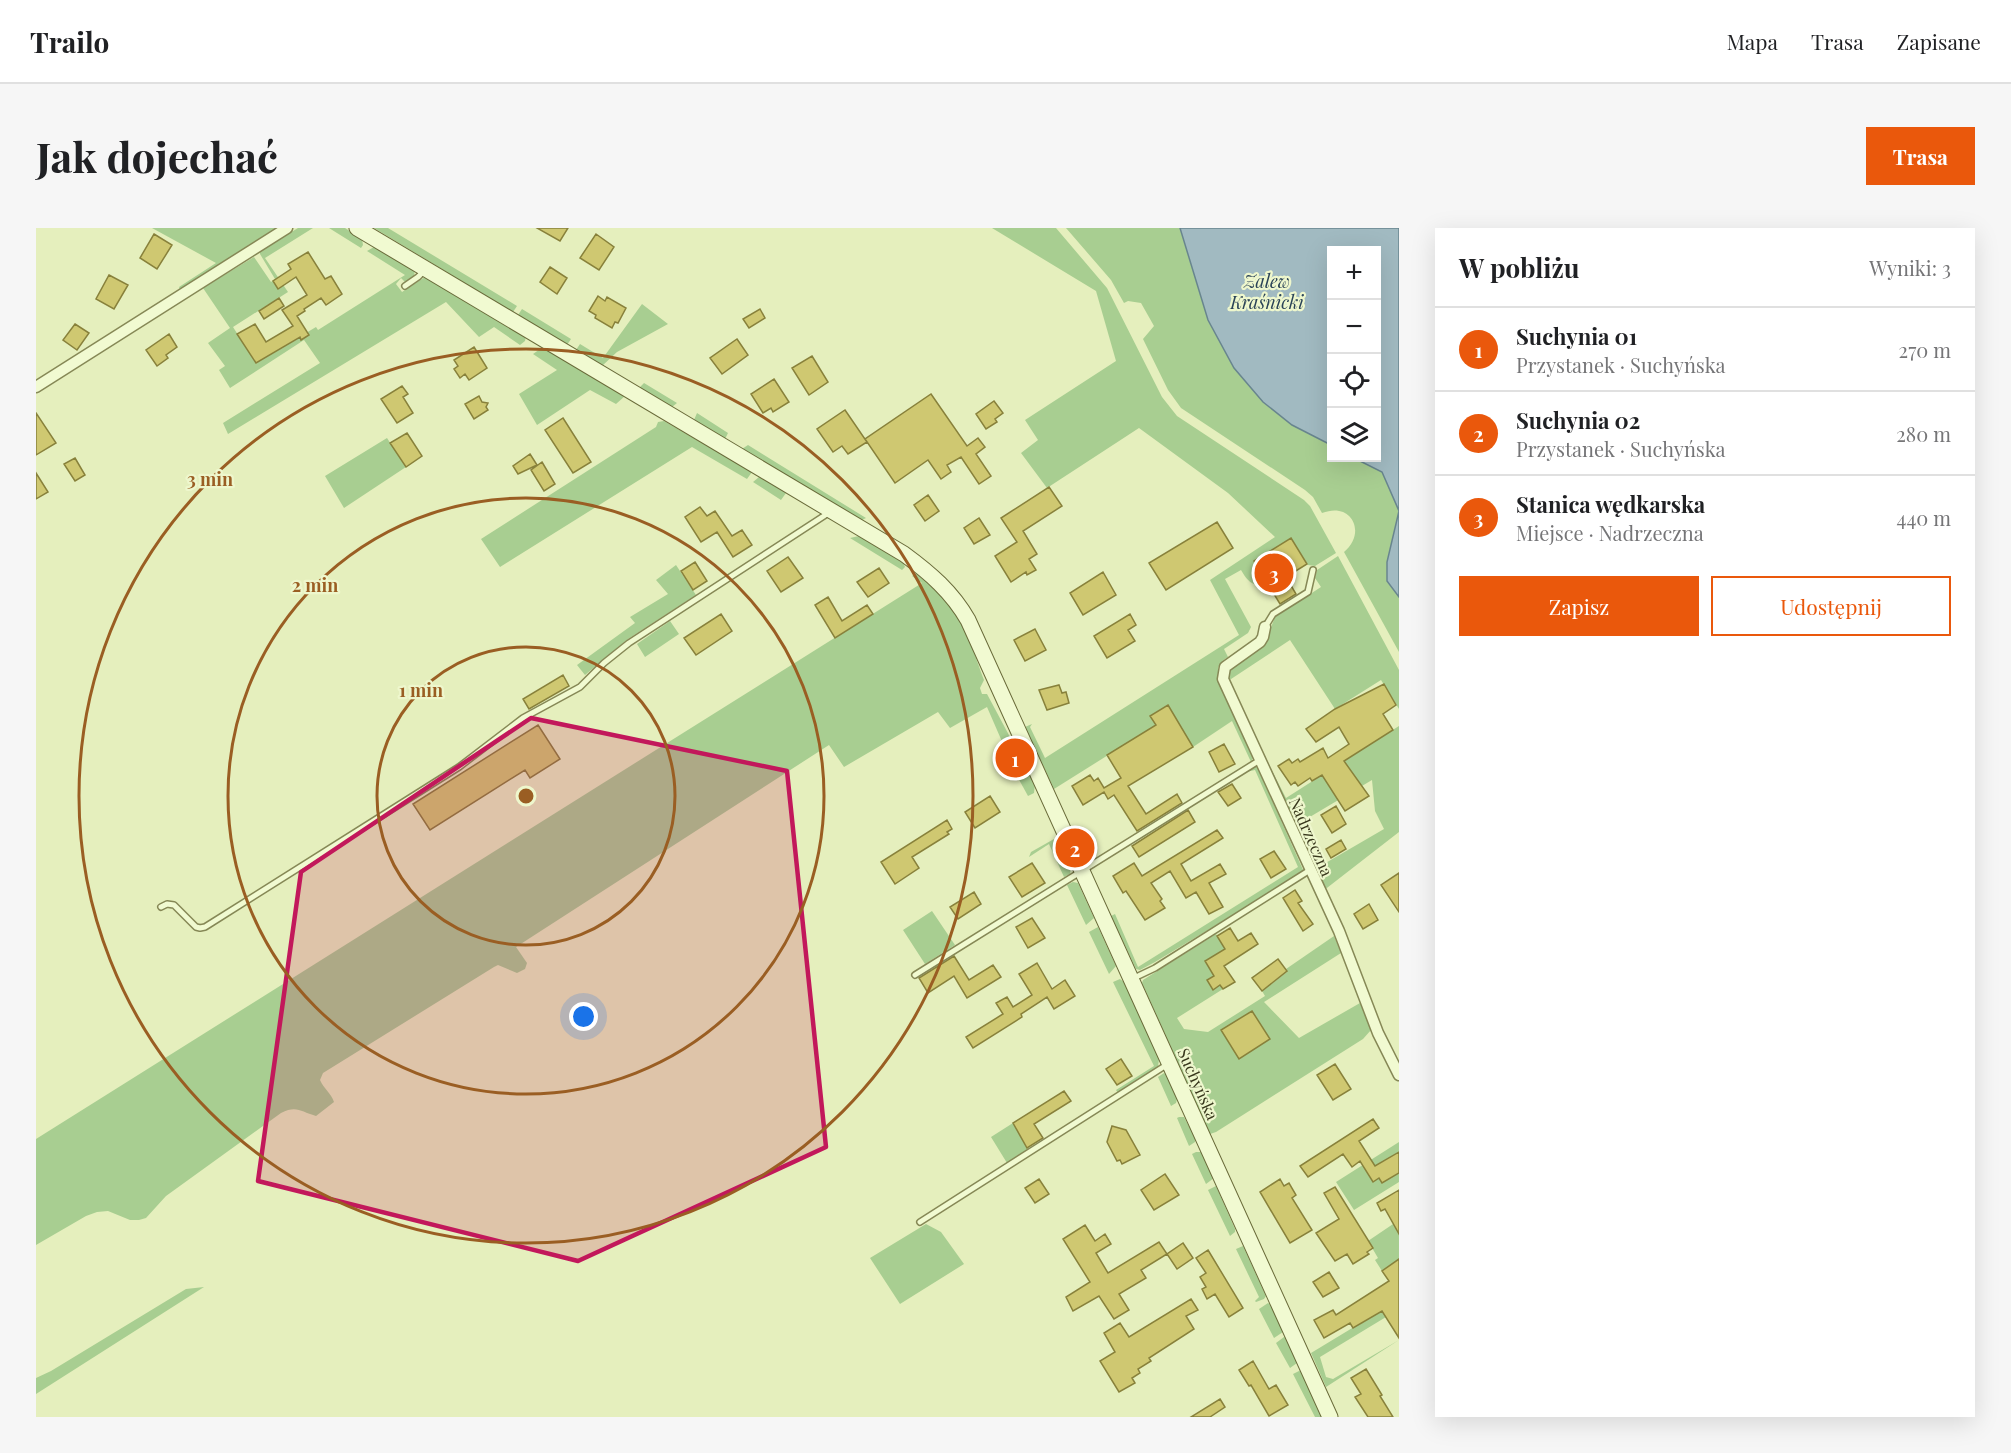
<!DOCTYPE html>
<html lang="pl">
<head>
<meta charset="utf-8">
<style>
	:root { --surface:#fff; --page:#f6f6f6; --text:#202124; --muted:#757577; --line:#e0e0e0; --accent:#ea580c }
	body { margin:0; font-family:"Playfair Display",serif; background:var(--page); color:var(--text) }
	.controls { position:absolute; right:18px; top:18px; display:grid; overflow:hidden; border-radius:0px; box-shadow:0 6px 24px #0002 }
	.controls button { width:54px; height:54px; display:grid; place-items:center; padding:0; border:0; border-bottom:2px solid var(--line); background:var(--surface); color:var(--text); font:30px sans-serif }
	.you { position:absolute; left:548px; top:789px; width:21px; height:21px; margin:-15px; border:4px solid #fff; border-radius:50%; background:#1a73e8; box-shadow:0 0 0 9px #1a73e833 }
	.badge { display:grid; place-items:center; width:39px; height:39px; border-radius:50%; background:var(--accent); color:#fff; font-size:20px; font-weight:700 }
	.pin { position:absolute; translate:-50% -50%; border:3px solid #fff; box-shadow:0 2px 6px #0006 }
	.list { margin:0; padding:0; list-style:none }
	h2 { display:flex; justify-content:space-between; align-items:center; height:78px; margin:0; padding:0 24px; font-size:26px }
	h2 small { font-size:20px; font-weight:400; color:var(--muted) }
	.list li { display:grid; grid-template-columns:39px 1fr auto; gap:18px; align-items:center; box-sizing:border-box; height:84px; padding:0 24px; border-top:2px solid var(--line) }
	.list b { display:block; font-size:22px; white-space:nowrap }
	.list p { margin:0; font-size:20px; white-space:nowrap; color:var(--muted) }
	.list em { font-size:20px; font-style:normal; color:var(--muted) }
	.actions { display:flex; gap:12px; padding:18px 24px }
	.actions a { flex:1; padding:14px 0; border:2px solid var(--accent); border-radius:0px; text-align:center; font-size:21px; color:var(--accent) }
	.actions .main { background:var(--accent); color:#fff }
	.icon { flex:none; width:33px; height:33px; fill:none; stroke:currentColor; stroke-width:2; stroke-linecap:round; stroke-linejoin:round }
	.map { position:relative; flex:none; width:1363px; height:1189px; overflow:hidden; border-radius:0px }
	header { display:flex; align-items:center; gap:36px; box-sizing:border-box; height:84px; padding:0 30px; background:var(--surface); border-bottom:2px solid var(--line) }
	header strong { font-size:28px }
	nav { display:flex; gap:33px; margin-inline-start:auto; font-size:21px }
	.intro { display:flex; align-items:center; justify-content:space-between; box-sizing:border-box; height:144px; padding:0 36px }
	h1 { margin:0; font-size:42px }
	.button { padding:15px 27px; border-radius:0px; background:var(--accent); color:#fff; font-size:21px; font-weight:700 }
	main { display:flex; gap:36px; padding:0 36px }
	aside { flex:1; background:var(--surface); border-radius:0px; box-shadow:0 6px 24px #0002 }
	.map>svg:first-child { display:block }
</style>
</head>
<body>
<header>
<strong>Trailo</strong>
<nav><a>Mapa</a><a>Trasa</a><a>Zapisane</a></nav>
</header>
<div class="intro"><h1>Jak dojechać</h1><a class="button">Trasa</a></div>
<main>
<div class="map">
<svg width="1363" height="1189" viewBox="0 0 1363 1189">
	<rect width="100%" height="100%" fill="#e5efbd"/>
	<!-- green -->
	<path fill="#a8ce91" d="M116,0H243L144,62L143,59L180,35Z
		M262,0H277L229,30L252,64L197,99L220,135L280,99L282,102L369,47L331,23L338,19L379,42L378,48L369,54L365,50L360,56L366,64L389,49L490,108L489,113L484,117L458,99L443,109L410,74L192,206L187,195L284,135L268,112L194,160L183,142L189,138L172,115L194,100L167,60L218,29L235,54L239,51L224,26V23Z
		M293,0H309L326,11L327,17L325,20Z
		M338,0H352L481,78L477,84Z
		M956,0H1020L1071,60L1126,169L1141,188L1268,272L1274,278L1300,325L1279,338L1272,337L1255,310L1218,333L1230,354C1217,361 1211,352 1205,342L1189,351L1215,399L1212,405L1188,421L1192,429C1180,436 1181,442 1184,455L1217,530L1215,534L1196,493L1157,519L1131,478L1114,488L1120,497L1018,561L989,499L996,496L994,499L1009,530L1203,407L1174,352L1239,309L1192,265L1103,200L1011,260L985,225L1002,212L989,192L1080,133L1060,63Z
		M1030,0H1144L1172,92L1198,140L1227,174L1256,197L1295,217L1296,230H1318L1346,244L1363,283L1351,334V353L1363,369V424L1308,324C1331,305 1316,273 1286,285L1277,269L1269,262L1145,180L1132,162L1107,111L1118,98L1105,75L1092,73L1088,75L1075,52Z
		M606,76L632,96L581,124L566,138L540,122L544,116L567,130Z
		M486,81L535,111L531,117L482,87Z
		M507,119L589,168L580,176L554,162L501,197L483,166L521,142L497,126Z
		M608,155L641,175L636,179L603,160Z
		M661,185L692,205L689,211L658,192Z
		M628,193L716,244L711,251L656,219L464,339L445,311L620,199L622,194Z
		M351,210L370,239L308,280L289,248Z
		M712,217L830,290L826,292L706,221Z
		M723,249L750,265L745,272L717,254Z
		M823,308L867,334L869,339L866,342L814,310Z
		M1302,328L1363,442V481L1345,452L1299,481L1254,412L1192,453V442L1229,415L1239,389L1285,359L1279,350L1281,342Z
		M640,337L660,367L592,411L549,447L541,437L599,395L594,389L632,366L620,352Z
		M879,346H884C893,354 904,363 912,372C930,394 938,426 948,452L944,460L946,466H951L999,556L998,565L992,568L981,548L951,479L914,500L902,484L808,539L793,517L480,719L491,735L489,741L481,745L462,737L458,739L287,845L284,852C288,861 295,865 298,874L280,888C265,884 261,877 245,885L130,968L110,990L103,992H94L72,983L61,984L50,988L0,1017V911L886,355L876,348Z
		M634,393L643,406L609,429L601,416Z
		M1363,498V604L1287,663L1275,637L1279,635L1281,640L1348,601L1339,583L1336,552L1262,596L1271,618L1268,620L1231,538L1233,537L1250,570Z
		M1218,539H1221L1268,644L1119,734L1104,742L1100,741L1075,688L1079,686L1102,739L1262,639L1219,542L1210,544Z
		M1018,611C1026,618 1037,636 1034,646L1028,649L1013,616L993,629L995,624Z
		M1037,654L1042,655L1058,690L1050,697L1031,657Z
		M896,683L919,717L889,736L867,702Z
		M1062,699L1080,738L1073,746L1053,704Z
		M1180,706L1189,721L1169,733L1178,748L1171,752L1177,761L1184,757L1187,761L1141,790L1148,801L1172,804L1229,768L1226,763L1251,744L1250,741L1298,708L1305,725L1228,774L1263,810L1324,775L1335,802L1327,811L1180,904L1174,906L1106,755L1107,752Z
		M1084,751L1088,754L1123,831L1122,839L1082,865L1080,862L1118,838L1077,754Z
		M1128,845L1131,847L1141,871L1140,875L1135,878L1122,849Z
		M1143,889H1148L1159,910V914L1153,918L1141,890Z
		M977,895L993,922L971,935L955,909Z
		M1363,914V954L1318,982L1300,954Z
		M1160,924H1165L1178,950L1170,956L1156,926Z
		M1180,958L1199,1001V1004L1194,1008L1172,962Z
		M1363,992V1031L1346,1043L1339,1032L1342,1030L1332,1013Z
		M890,996L905,1004L928,1036L864,1076L834,1030Z
		M1207,1018L1230,1068L1228,1071L1220,1074L1219,1073L1223,1069L1200,1021Z
		M168,1059L0,1166V1150L15,1143L150,1061Z
		M1232,1075L1235,1077L1247,1104L1238,1110L1223,1081Z
		M1346,1082L1350,1089L1284,1129L1290,1149L1297,1151L1363,1112L1290,1159L1275,1125Z
		M1248,1109L1251,1110L1261,1135L1254,1140L1240,1115Z
		M1265,1142L1285,1188V1189H1279L1257,1146Z"/>
	<!-- water -->
	<path fill="#a1bac1" stroke="#68858e" stroke-width="1.5" d="M1144,0H1363V369L1351,353V334L1363,283L1346,244L1318,230H1340V22H1296L1295,217L1256,197L1227,174L1198,140L1172,92Z"/>
	<!-- building -->
	<path fill="#cfc871" stroke="#88813b" stroke-width="1.5" d="M501,0H532L524,13Z
		M118,6L136,17L121,41L104,30Z
		M560,6L578,19L563,42L544,30Z
		M272,24L289,51L295,48L306,66L290,77L285,70L268,81L269,83L261,88L273,107L265,112L264,109L220,135L201,106L219,96L230,114L257,98L246,82L271,67L260,49L242,61L237,53L255,41L252,36Z
		M514,39L531,50L521,66L504,54Z
		M73,47L92,57L78,81L60,71Z
		M562,68L569,73L571,69L590,80L582,95L579,94L576,100L559,90L560,87L553,83Z
		M243,70L248,78L228,91L223,83Z
		M724,81L729,90L713,100L707,91Z
		M39,96L53,105L41,122L27,112Z
		M133,106L141,119L130,127L132,130L121,138L110,122Z
		M701,111L712,127L686,146L674,130Z
		M438,119L451,140L433,152L429,146L424,150L418,141L422,138L418,132Z
		M776,128L792,154L773,167L756,140Z
		M738,151L753,174L737,184L735,180L727,185L715,166Z
		M366,158L372,166L367,169L377,185L361,195L345,171Z
		M895,166L931,218L942,210L949,219L940,226L955,248L943,256L925,229L911,237L915,244L905,251L892,232L859,255L829,211Z
		M443,168L446,174L452,175L450,179L452,182L438,191L429,176Z
		M958,173L967,185L959,191L961,194L950,201L940,186Z
		M809,182L831,214L812,226L806,218L797,224L781,201Z
		M0,185L20,215L0,227Z
		M527,190L555,234L537,245L509,202Z
		M371,205L386,228L370,239L354,215Z
		M494,226L501,237L482,246L477,238Z
		M39,230L49,247L39,253L28,236Z
		M506,234L519,256L508,263L495,242Z
		M0,245L12,264L0,271Z
		M1013,259L1026,278L987,303L1001,326L993,331L1000,342L991,347L990,344L975,354L959,328L981,314L965,290Z
		M892,267L903,283L889,293L878,277Z
		M664,279L671,288L679,283L696,308L706,302L716,317L697,329L681,304L665,314L649,289Z
		M943,290L954,307L938,316L928,300Z
		M1181,294L1197,320L1130,362L1113,335Z
		M1255,310L1271,336L1250,349L1260,366L1244,376L1218,333Z
		M752,329L767,350L745,364L731,343Z
		M659,334L671,353L657,362L645,343Z
		M843,340L853,355L832,369L821,354Z
		M1067,344L1080,367L1047,387L1034,365Z
		M792,369L806,393L831,377L837,386L799,410L779,377Z
		M685,386L696,403L660,427L648,410Z
		M1094,386L1100,397L1092,402L1099,413L1071,430L1058,408Z
		M999,401L1010,422L989,433L978,412Z
		M527,447L533,458L493,481L487,471Z
		M1348,456L1360,477L1347,486L1357,502L1308,533L1333,568L1309,583L1286,547L1276,553L1274,550L1262,558L1259,554L1255,557L1242,538L1253,531L1256,535L1262,531L1264,534L1287,520L1292,530L1313,516L1303,499L1280,514L1270,501L1299,481Z
		M1023,457L1026,465L1030,464L1033,475L1011,482L1003,462Z
		M1132,477L1157,519L1092,558L1110,586L1141,566L1146,575L1101,603L1078,567L1072,571L1068,564L1047,577L1036,558L1054,547L1058,553L1062,550L1068,560L1085,550L1071,527L1120,497L1114,488Z
		M502,497L524,531L494,550L489,542L394,602L377,576Z
		M1188,516L1199,536L1183,544L1173,524Z
		M1196,556L1205,570L1192,578L1182,564Z
		M954,568L964,584L939,600L929,584Z
		M1300,578L1310,596L1296,605L1285,587Z
		M1152,582L1159,594L1103,629L1096,618Z
		M911,592L916,601L911,604L913,606L876,629L883,640L859,656L845,634Z
		M1181,602L1187,610L1145,636L1155,653L1184,636L1190,646L1173,655L1187,679L1173,686L1160,664L1150,670L1134,643L1115,655L1126,671L1124,673L1129,680L1109,692L1090,663L1087,665L1077,648L1098,635L1106,648Z
		M1305,612L1310,621L1295,630L1290,621Z
		M1238,623L1250,641L1235,650L1224,631Z
		M996,635L1009,655L986,669L973,649Z
		M1363,645V684L1345,657Z
		M1259,662L1266,673L1262,675L1277,696L1267,703L1247,670Z
		M938,664L945,676L922,691L914,679Z
		M1333,676L1342,692L1327,701L1318,686Z
		M996,690L1009,710L992,720L980,699Z
		M1194,700L1202,713L1215,705L1222,716L1188,738L1199,754L1187,761L1184,757L1177,762L1171,752L1178,748L1169,733L1189,721L1181,708Z
		M918,728L933,752L957,737L965,749L931,770L918,748L892,765L883,750Z
		M1242,731L1251,743L1226,763L1216,750Z
		M1001,735L1016,761L1029,752L1039,768L1018,781L1011,769L985,786L986,789L937,820L930,809L967,786L960,775L971,769L977,779L996,767L983,746Z
		M1216,783L1234,811L1203,831L1185,802Z
		M1085,831L1096,848L1081,857L1070,841Z
		M1299,836L1315,861L1297,872L1281,847Z
		M1028,863L1035,873L998,896L1007,910L991,920L977,895Z
		M1337,891L1343,900L1323,913L1339,938L1363,924V945L1346,955L1343,950L1337,954L1324,933L1316,939L1307,926L1272,949L1264,938Z
		M1076,898L1090,902L1104,927L1086,936L1084,932L1081,933L1071,914Z
		M1129,946L1143,967L1118,982L1105,962Z
		M1003,951L1013,966L999,975L989,960Z
		M1244,951L1248,958L1253,955L1260,967L1256,970L1276,1002L1254,1015L1224,964Z
		M1299,959L1337,1020L1331,1024L1333,1026L1317,1036L1311,1026L1299,1033L1280,1005L1303,991L1288,965Z
		M1363,962V1006L1349,981L1345,983L1341,975Z
		M1049,997L1059,1013L1069,1006L1075,1016L1060,1025L1072,1045L1123,1014L1131,1026L1105,1042L1110,1050L1083,1066L1093,1082L1078,1091L1063,1068L1037,1083L1030,1069L1054,1054L1027,1011Z
		M1147,1015L1157,1030L1141,1041L1131,1026Z
		M1172,1022L1207,1080L1193,1089L1179,1066L1171,1071L1166,1061L1170,1059L1164,1049L1170,1045L1160,1030Z
		M1363,1031V1110L1346,1083L1317,1100L1314,1095L1288,1110L1278,1092L1297,1082L1300,1087L1353,1053L1346,1043Z
		M1293,1044L1303,1060L1287,1069L1277,1054Z
		M1155,1071L1162,1082L1150,1088L1158,1101L1113,1130L1115,1133L1102,1141L1104,1145L1096,1150L1099,1155L1083,1164L1064,1133L1079,1124L1068,1105L1084,1095L1093,1109Z
		M1217,1133L1233,1161L1240,1157L1252,1177L1233,1188L1215,1157L1213,1158L1203,1142Z
		M1330,1141L1346,1167L1344,1168L1357,1189H1332L1319,1169L1325,1166L1315,1150Z
		M1184,1171L1189,1179L1174,1189H1155Z"/>
	<g fill="none" stroke-linecap="round" stroke-linejoin="round">
		<!-- lane casing -->
		<g stroke="#868856" stroke-width="8">
			<path id="lane" d="M369,58L382,49L389,42
				M1229,399L1237,386L1272,364L1277,342
				M125,679L131,676L138,677L160,699L164,700L169,699L423,539L487,490L544,459L568,435L593,415L794,284
				M879,747L1224,532
				M1098,750L1119,740L1274,642
				M884,994L1132,836"/>
		</g>
		<!-- street casing -->
		<g stroke="#868856" stroke-width="13">
			<path id="street" d="M0,159L251,0
				M1229,399L1227,409L1224,414L1189,439L1187,451L1303,703L1342,805L1363,847"/>
		</g>
		<!-- secondary casing -->
		<g stroke="#696a39" stroke-width="17">
			<path id="secondary" d="M321,0L868,326C894,345 916,364 932,392L1294,1189"/>
		</g>
		<!-- lane -->
		<use href="#lane" stroke="#f1fad1" stroke-width="5"/>
		<!-- street -->
		<use href="#street" stroke="#f1fad1" stroke-width="10"/>
		<!-- secondary -->
		<use href="#secondary" stroke="#f1fad1" stroke-width="15"/>
	</g>
	<!-- marked area -->
	<path fill="#c2185b" fill-opacity="0.2" stroke="#c2185b" stroke-width="4.5" stroke-linejoin="round" d="M495,490L751,543L790,919L542,1033L222,953L265,644Z"/>
	<!-- distance rings -->
	<g fill="none" stroke="#9a5e23" stroke-width="3">
		<circle cx="490" cy="568" r="149"/>
		<circle cx="490" cy="568" r="298"/>
		<circle cx="490" cy="568" r="447"/>
	</g>
	<g text-anchor="middle" stroke-width="4.5" stroke-linejoin="round" paint-order="stroke">
		<!-- street labels -->
		<g font-size="16" fill="#37361b" stroke="#eef7cd">
			<text transform="translate(1275 609) rotate(66)" y="6">Nadrzeczna</text>
			<text transform="translate(1162 856) rotate(66)" y="6">Suchyńska</text>
		</g>
		<!-- water labels -->
		<g font-size="18" font-style="italic" fill="#2a4357" stroke="#eef7cd">
			<text x="1231" y="60">Zalew<tspan x="1231" dy="21">Kraśnicki</tspan></text>
		</g>
	</g>
	<circle cx="490" cy="568" r="9" fill="#9a5e23" stroke="#eef7cd" stroke-width="3"/>
	<g font-size="18" text-anchor="middle" font-weight="bold" fill="#9a5e23" stroke="#eef7cd" stroke-width="4.5" stroke-linejoin="round" paint-order="stroke">
		<text x="174" y="258">3 min</text>
		<text x="279" y="364">2 min</text>
		<text x="385" y="469">1 min</text>
	</g>
</svg>
<div class="controls">
<button>+</button>
<button>−</button>
<button><svg class="icon" aria-label="locate" viewBox="0 0 24 24"><circle cx="12" cy="12" r="6"/><path d="M12 2v4M12 18v4M2 12h4M18 12h4"/></svg></button>
<button><svg class="icon" aria-label="layers" viewBox="0 0 24 24"><path d="M12 4l9 5-9 5-9-5zM3 14l9 5 9-5"/></svg></button>
</div>
<div class="you"></div>
<div class="pin badge" style="left:979px;top:530px">1</div>
<div class="pin badge" style="left:1039px;top:620px">2</div>
<div class="pin badge" style="left:1238px;top:345px">3</div>
</div>
<aside>
<h2>W pobliżu<small>Wyniki: 3</small></h2>
<ul class="list">
<li><span class="badge">1</span><div><b>Suchynia 01</b><p>Przystanek · Suchyńska</p></div><em>270 m</em></li>
<li><span class="badge">2</span><div><b>Suchynia 02</b><p>Przystanek · Suchyńska</p></div><em>280 m</em></li>
<li><span class="badge">3</span><div><b>Stanica wędkarska</b><p>Miejsce · Nadrzeczna</p></div><em>440 m</em></li>
</ul>
<div class="actions"><a class="main">Zapisz</a><a>Udostępnij</a></div>
</aside>
</main>
</body>
</html>
